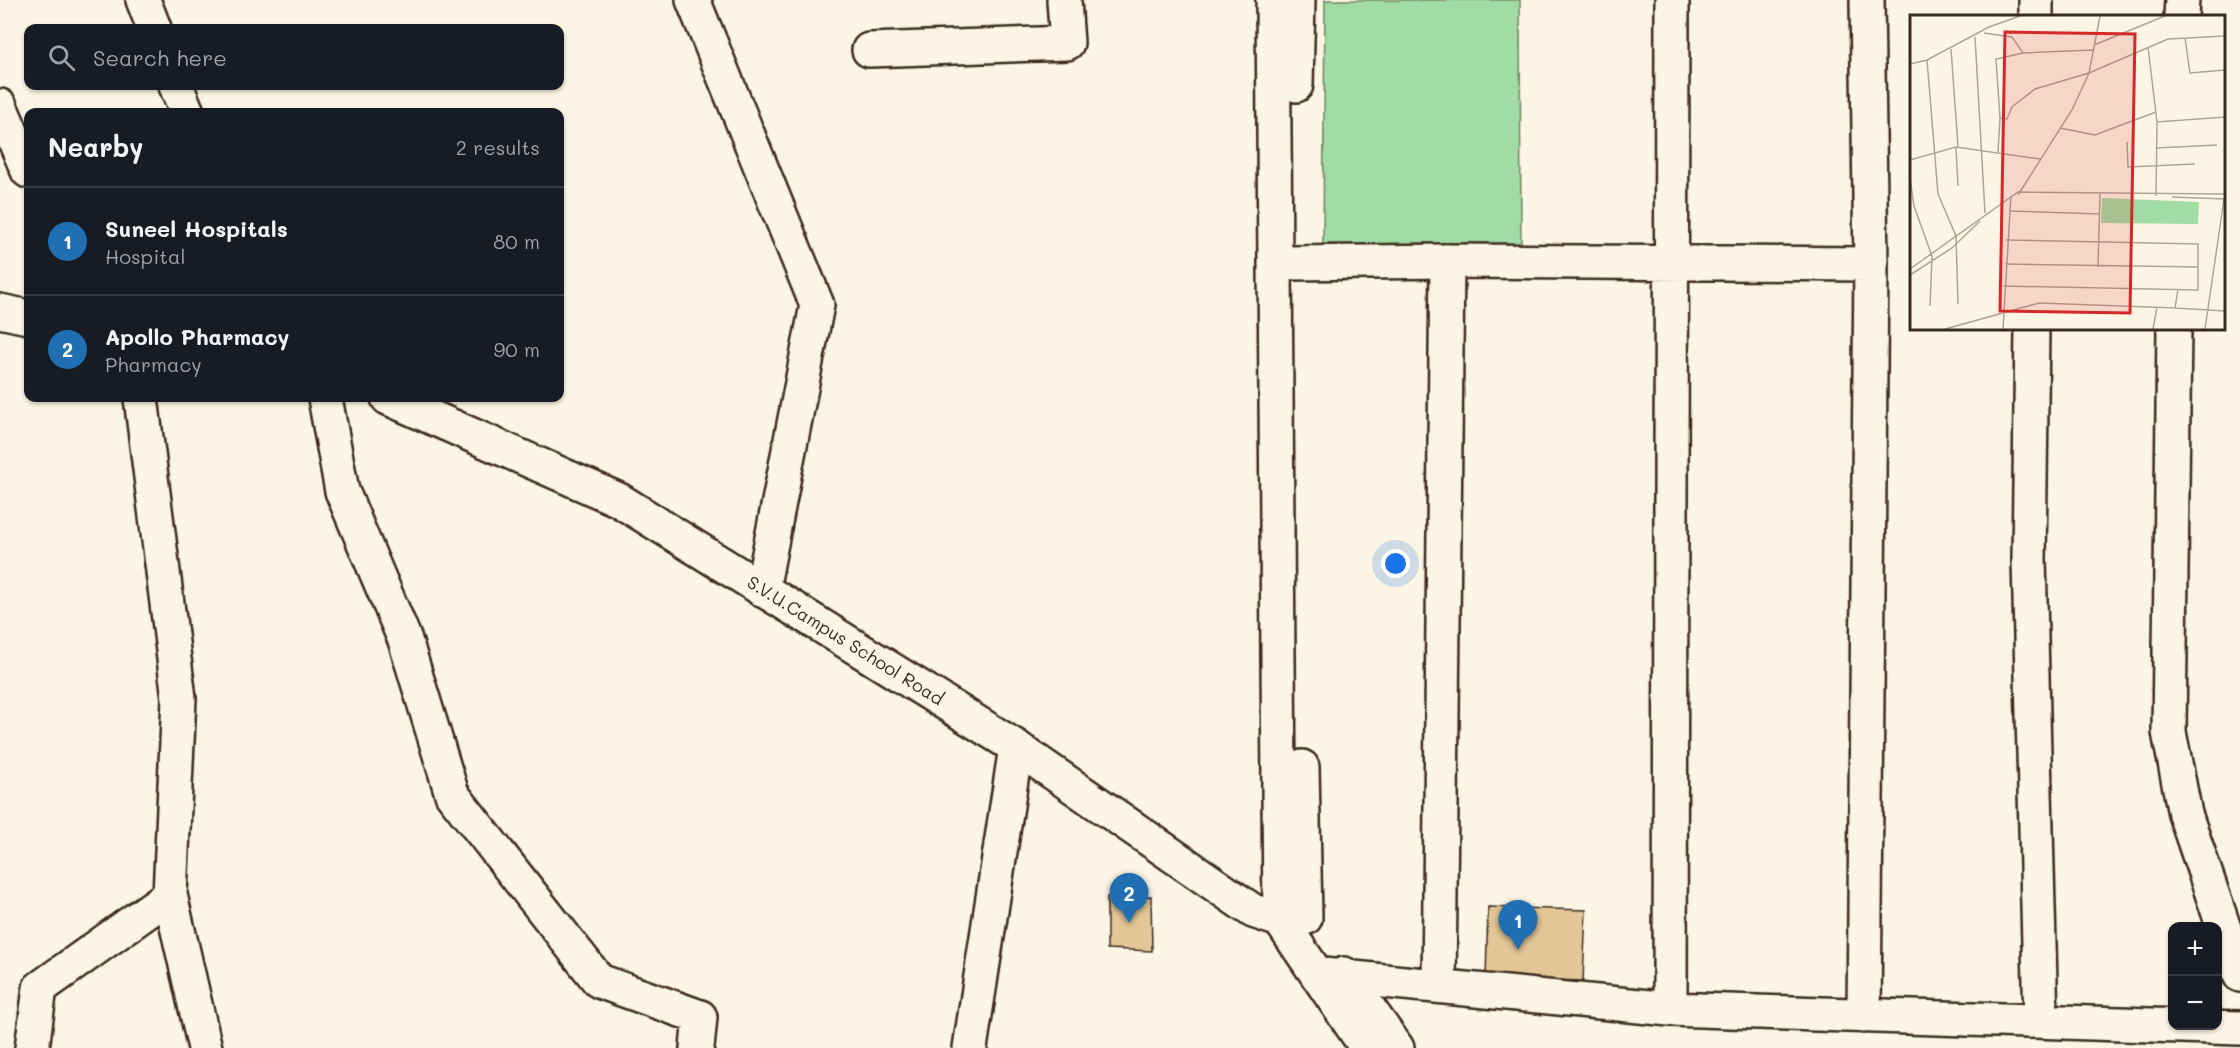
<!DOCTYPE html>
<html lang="en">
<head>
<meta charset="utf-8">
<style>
	:root { --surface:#171b24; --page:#242831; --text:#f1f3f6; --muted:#9ea1a6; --line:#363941; --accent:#1f6fb2 }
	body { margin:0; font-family:Mali,sans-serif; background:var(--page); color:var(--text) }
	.controls { position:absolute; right:18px; bottom:18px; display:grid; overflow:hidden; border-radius:12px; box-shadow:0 2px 4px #0004 }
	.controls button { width:54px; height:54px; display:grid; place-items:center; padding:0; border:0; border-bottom:2px solid var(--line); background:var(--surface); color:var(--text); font:30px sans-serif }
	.you { position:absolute; left:1396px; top:564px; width:21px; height:21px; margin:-15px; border:4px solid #fff; border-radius:50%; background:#1a73e8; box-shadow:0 0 0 9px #1a73e833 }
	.badge { display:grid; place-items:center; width:39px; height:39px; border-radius:50%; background:var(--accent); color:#fff; font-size:20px; font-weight:700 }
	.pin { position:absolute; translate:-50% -50px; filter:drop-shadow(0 2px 3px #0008) }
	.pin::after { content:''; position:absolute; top:32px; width:21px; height:18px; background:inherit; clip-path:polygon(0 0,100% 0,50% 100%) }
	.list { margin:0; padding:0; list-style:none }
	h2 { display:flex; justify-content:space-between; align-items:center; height:78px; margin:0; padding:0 24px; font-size:26px }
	h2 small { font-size:20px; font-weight:400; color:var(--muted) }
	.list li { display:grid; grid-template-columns:39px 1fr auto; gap:18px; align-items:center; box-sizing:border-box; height:108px; padding:0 24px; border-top:2px solid var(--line) }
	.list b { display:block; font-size:22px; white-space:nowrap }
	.list p { margin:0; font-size:20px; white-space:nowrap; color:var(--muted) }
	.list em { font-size:20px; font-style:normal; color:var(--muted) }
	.icon { flex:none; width:33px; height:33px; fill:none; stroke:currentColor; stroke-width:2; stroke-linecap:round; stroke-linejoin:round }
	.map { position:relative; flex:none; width:2240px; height:1048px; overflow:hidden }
	.search { position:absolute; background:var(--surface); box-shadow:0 2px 4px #0004; left:24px; top:24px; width:540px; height:66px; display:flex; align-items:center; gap:15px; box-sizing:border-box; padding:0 21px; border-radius:12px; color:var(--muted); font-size:22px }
	.panel { position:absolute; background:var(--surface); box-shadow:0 2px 4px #0004; left:24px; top:108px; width:540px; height:294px; border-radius:12px }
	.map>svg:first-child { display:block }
</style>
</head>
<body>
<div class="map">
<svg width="2240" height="1048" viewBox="0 0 2240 1048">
	<rect width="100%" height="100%" fill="#fcf5e5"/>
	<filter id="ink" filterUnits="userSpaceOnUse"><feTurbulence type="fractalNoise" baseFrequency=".0167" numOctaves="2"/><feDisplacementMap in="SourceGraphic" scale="12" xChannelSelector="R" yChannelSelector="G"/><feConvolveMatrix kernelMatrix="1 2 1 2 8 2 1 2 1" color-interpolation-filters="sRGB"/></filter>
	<g filter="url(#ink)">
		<!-- green -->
		<path fill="#a0dca3" stroke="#6e8360" stroke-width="1.5" d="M1325,0H1520L1521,247L1323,244Z"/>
		<!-- building -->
		<path fill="#e4c798" stroke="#3b2a1e" stroke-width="1.5" d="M1151,896L1152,951L1107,949V897Z
			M1488,907L1586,910L1583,981L1486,978Z"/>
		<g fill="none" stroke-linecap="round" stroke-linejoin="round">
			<!-- street casing -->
			<g stroke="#3b2a1e" stroke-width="38">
				<path id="street" d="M143,0L154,28
					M693,0L817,305L762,590
					M2036,16V0
					M2181,16L2182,0
					M869,50L1067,43L1064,0
					M176,86L187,112
					M0,106L28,171
					M1291,263L1447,261L1871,264
					M2032,328L2029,560L2041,1021
					M2174,328L2169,732L2185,814L2240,975
					M325,398L342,491L405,640L452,794L599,981L700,1017L697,1048
					M170,895L205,1048
					M1323,975L1670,1009L2240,1028
					M1439,986L1447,261
					M1670,1009L1672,0
					M1864,1016L1871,264L1867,0
					M32,1048L40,988L170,895L179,698L141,398
					M970,1048L1016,747"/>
			</g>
			<!-- secondary casing -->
			<g stroke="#3b2a1e" stroke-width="38">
				<g id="secondary">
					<path d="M1273,0L1280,920L1367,1048"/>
					<path d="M1296,85L1298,0"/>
					<path d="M0,311L28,317"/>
					<path id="s1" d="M388,398L619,500L1016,747L1253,911L1280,920L1300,919"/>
					<path d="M1302,767L1305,918"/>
					<path d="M1344,974L1397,1048"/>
				</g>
			</g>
			<!-- street -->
			<use href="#street" stroke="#fcf5e5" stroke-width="33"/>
			<!-- secondary -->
			<use href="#secondary" stroke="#fcf5e5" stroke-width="33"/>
		</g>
	</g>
	<g text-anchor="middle" stroke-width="4.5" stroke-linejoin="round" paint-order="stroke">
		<!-- street labels -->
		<g font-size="18" fill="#3b2a1e" stroke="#fcf5e5">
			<text dy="6" stroke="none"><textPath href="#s1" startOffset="519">S.V.U.Campus School Road</textPath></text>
		</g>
	</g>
	<!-- overview -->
	<g transform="translate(1910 15)">
		<rect width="315" height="315" fill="#fcf5e5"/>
		<path d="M192,183L289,187L288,209L191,208Z" fill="#a0dca3"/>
		<path fill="none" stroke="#afa495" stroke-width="1.5" d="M74,18L102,22L113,38L183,35M65,22L75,198M275,23L280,58L315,55M184,30L255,1M238,32L247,107L315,102M41,34L48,132M17,45L28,179L46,221L48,289M0,49L17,45L79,12L110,1M90,103L97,104L102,92L125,74L179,58L258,24L315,21M150,113L185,120L246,97M217,127L218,152L285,149M46,132L48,171M246,133L307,130M88,137L90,103L86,44L113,38M0,145L46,132L130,144M0,163L4,191L22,241L20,291M108,180L162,95L179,58L190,1M246,181L247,107M262,182L315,184M99,196L190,199M95,249L288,252M188,252L190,179M0,254L108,177L315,179M0,260L42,233L70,206M93,271L288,275V229L96,225M265,293L315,296M35,314L129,288L265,293L268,274M93,314L101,181M243,314L247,292M295,314L314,184"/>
		<path fill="#d62828" fill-opacity="0.15" stroke="#d62828" stroke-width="3" d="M95,17L225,19L220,298L90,296Z"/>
		<rect width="315" height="315" fill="none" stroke="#3b2a1e" stroke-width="3"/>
	</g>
</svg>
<div class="controls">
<button>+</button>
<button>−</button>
</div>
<div class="you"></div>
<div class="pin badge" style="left:1518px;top:950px">1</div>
<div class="pin badge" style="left:1129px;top:923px">2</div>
<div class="search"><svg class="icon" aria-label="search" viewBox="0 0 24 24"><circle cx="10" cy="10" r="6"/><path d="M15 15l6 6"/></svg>Search here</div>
<section class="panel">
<h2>Nearby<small>2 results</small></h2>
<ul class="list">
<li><span class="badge">1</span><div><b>Suneel Hospitals</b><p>Hospital</p></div><em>80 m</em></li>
<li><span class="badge">2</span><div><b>Apollo Pharmacy</b><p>Pharmacy</p></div><em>90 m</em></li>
</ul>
</section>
</div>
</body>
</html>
